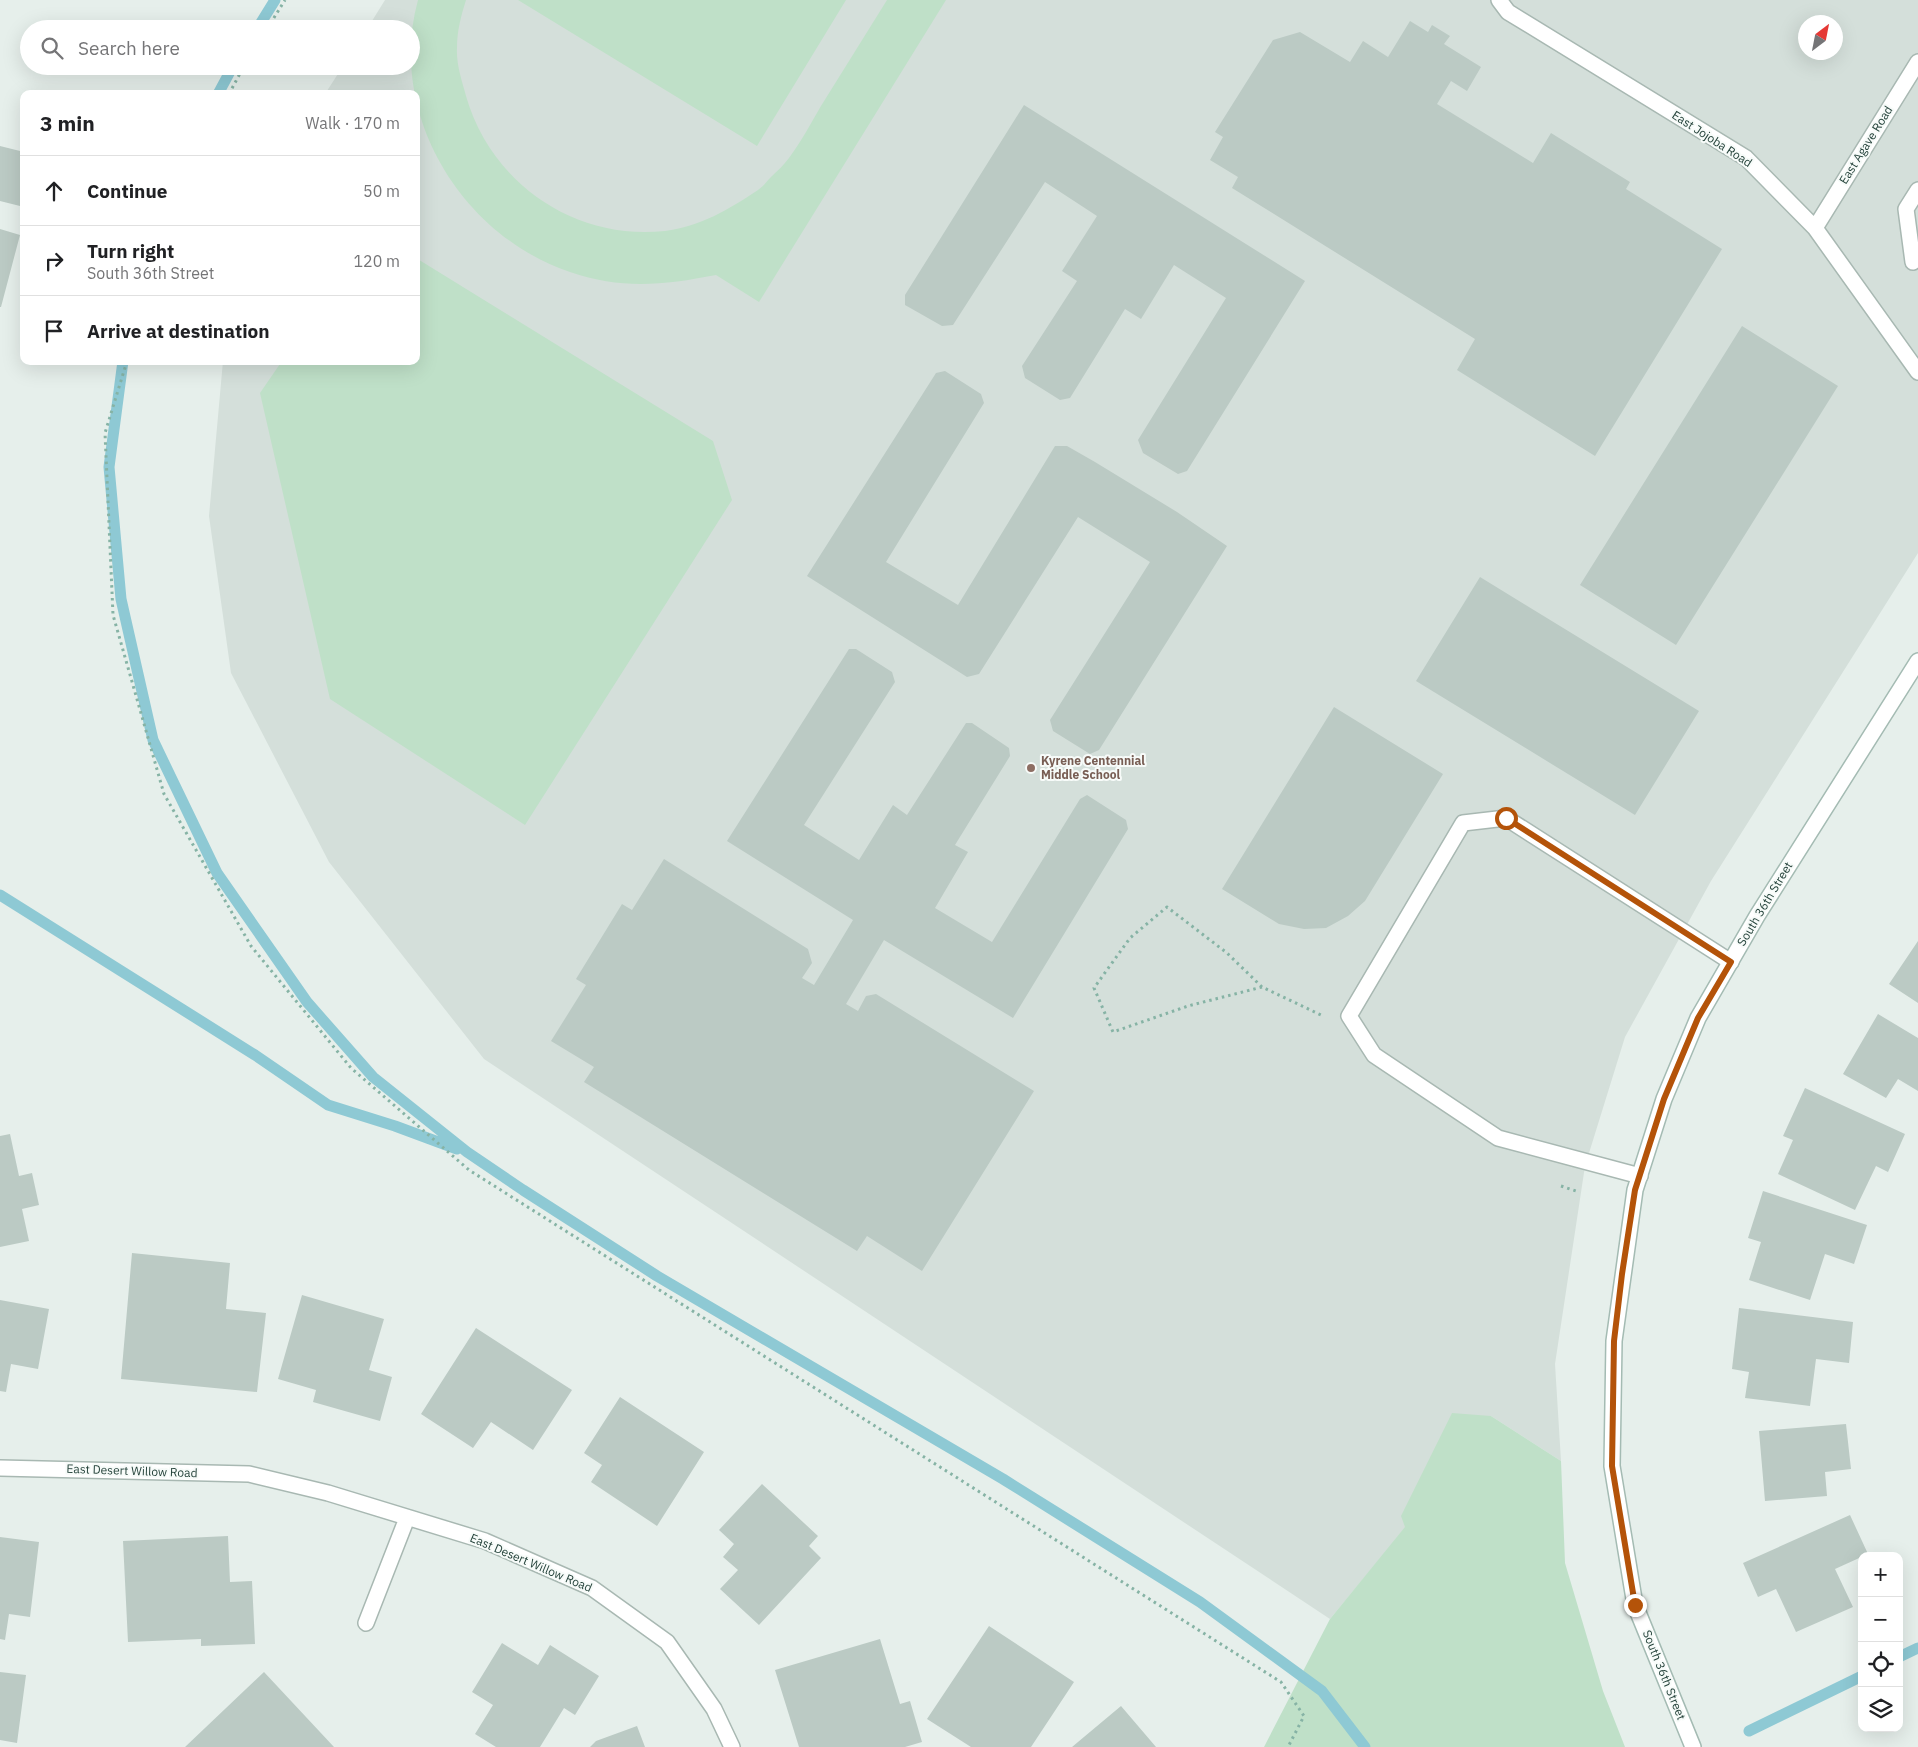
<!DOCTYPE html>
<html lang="en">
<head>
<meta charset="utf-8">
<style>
	:root { --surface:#fff; --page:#f2f2f2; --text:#202124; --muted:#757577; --line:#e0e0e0 }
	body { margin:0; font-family:"IBM Plex Sans",sans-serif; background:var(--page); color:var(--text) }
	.controls { position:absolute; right:15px; bottom:15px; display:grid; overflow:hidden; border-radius:10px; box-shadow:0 5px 20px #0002 }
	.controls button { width:45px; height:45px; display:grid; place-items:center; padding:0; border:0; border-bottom:1px solid var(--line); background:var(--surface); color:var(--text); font:25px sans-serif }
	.compass { position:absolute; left:1798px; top:15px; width:45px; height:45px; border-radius:50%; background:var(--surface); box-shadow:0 5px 20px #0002; rotate:32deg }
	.stop { position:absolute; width:15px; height:15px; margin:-11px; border:4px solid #b45309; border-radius:50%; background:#fff }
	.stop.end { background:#b45309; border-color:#fff; box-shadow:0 1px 5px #0008 }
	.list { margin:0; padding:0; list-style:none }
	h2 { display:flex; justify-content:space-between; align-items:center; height:65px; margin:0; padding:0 20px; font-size:21px }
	h2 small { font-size:16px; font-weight:400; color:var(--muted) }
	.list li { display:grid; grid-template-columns:32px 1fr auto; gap:15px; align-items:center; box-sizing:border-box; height:70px; padding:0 20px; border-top:1px solid var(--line) }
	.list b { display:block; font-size:19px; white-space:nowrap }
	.list p { margin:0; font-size:16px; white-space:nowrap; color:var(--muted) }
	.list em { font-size:16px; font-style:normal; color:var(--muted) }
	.icon { flex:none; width:28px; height:28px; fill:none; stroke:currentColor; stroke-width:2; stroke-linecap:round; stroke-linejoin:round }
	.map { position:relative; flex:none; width:1918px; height:1747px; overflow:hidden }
	.search { position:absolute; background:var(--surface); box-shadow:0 5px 20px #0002; left:20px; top:20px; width:400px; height:55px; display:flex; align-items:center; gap:12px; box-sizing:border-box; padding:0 18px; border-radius:28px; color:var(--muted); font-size:19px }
	.panel { position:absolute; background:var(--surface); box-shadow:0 5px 20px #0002; left:20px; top:90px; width:400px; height:275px; border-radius:10px }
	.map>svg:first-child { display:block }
</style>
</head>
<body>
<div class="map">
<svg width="1918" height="1747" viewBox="0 0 1918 1747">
	<rect width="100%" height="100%" fill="#e6efeb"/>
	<!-- built -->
	<path fill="#d4dfda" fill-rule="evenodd" d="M385,0H1918V553L1711,881L1625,1037L1585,1166L1555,1364L1561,1461L1491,1416L1406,1527L1330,1619L484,1059L329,862L231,673L209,516L223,361H416V94H325L343,66H411V29H367ZM1806,22H1836V52H1806Z"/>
	<!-- green -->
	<path fill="#bfe0c8" d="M418,0H466C461,16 457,31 457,48C456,64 462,81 466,96C491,183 574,241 665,231C699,227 730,209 758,190C763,187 767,181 771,177C777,171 784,165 789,158C801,142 811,123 821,106C843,71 865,35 887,0H946L759,302L716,275C664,285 622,290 570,272C460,235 387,112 418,0Z
		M518,0H846L757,146Z
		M416,258L713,441L732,500L525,825L330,699L260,393L282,361H416Z
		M1452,1413L1491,1416L1561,1461L1565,1563L1603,1691L1625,1747H1264L1330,1619L1405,1527L1401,1516Z"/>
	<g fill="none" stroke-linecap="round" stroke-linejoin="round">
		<!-- stream -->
		<path stroke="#8ec9d4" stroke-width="11" d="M257,29L275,0
			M218,94L233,66
			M123,361L109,467L121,599L153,740L217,873L307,1002L373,1077L467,1152L523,1190L657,1276L1003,1479L1200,1602L1322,1691L1365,1747
			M0,895L255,1055L328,1105L395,1126L457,1149
			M1899,1657L1918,1648
			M1749,1731L1862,1676"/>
	</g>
	<!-- building -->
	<path fill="#bbcac4" d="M1410,21L1428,32L1432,25L1450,36L1444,44L1481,67L1467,91L1451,81L1437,104L1533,163L1551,133L1630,182L1626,189L1722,249L1595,456L1457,370L1475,339L1232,188L1238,177L1210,160L1223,137L1215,132L1273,40L1300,32L1350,62L1363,41L1388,57Z
		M1024,105L1305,281L1187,471L1178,474L1143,453L1138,440L1226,298L1174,265L1141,319L1125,309L1070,398L1060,400L1025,378L1022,366L1077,281L1062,271L1097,216L1045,182L953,325L942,326L905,305V295Z
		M0,146L24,152V207L0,201Z
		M0,229L20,235L1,307H0Z
		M1742,326L1838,386L1676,645L1580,585Z
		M945,371L981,394L984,403L886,562L958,605L1055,446H1067L1095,462L1177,512L1227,546L1099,750L1090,754L1053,731L1050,720L1150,562L1078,517L979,674L967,677L807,576L936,373Z
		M1480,577L1699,711L1635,815L1416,681Z
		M849,649H856L892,672L895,682L804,825L859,860L893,805L907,815L966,723H972L1009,748L1010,756L955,845L968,852L935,908L992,942L1080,799L1087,795L1126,820L1128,829L1013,1018L884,940L846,1004L858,1011L866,996L876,994L1034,1091L922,1271L867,1236L857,1251L584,1082L594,1067L551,1041L586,985L576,979L622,904L632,910L664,859L808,949L812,963L802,978L814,985L853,920L727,841Z
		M1334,707L1443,774L1365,901L1348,916L1326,928L1304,929L1279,924L1222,889Z
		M1918,941V1003L1889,984Z
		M1878,1014L1918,1038V1091L1898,1079L1886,1098L1843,1074Z
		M1805,1088L1905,1134L1888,1172L1876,1166L1855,1210L1778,1174L1793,1140L1783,1136Z
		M10,1134L19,1176L32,1173L39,1205L22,1209L29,1241L0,1247V1136Z
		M1763,1191L1867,1225L1854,1264L1825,1254L1810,1300L1749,1280L1761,1242L1748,1238Z
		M132,1253L230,1263L226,1309L266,1313L257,1392L121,1379Z
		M302,1295L384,1319L369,1370L392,1377L380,1421L313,1402L316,1390L278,1379Z
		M0,1300L49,1309L38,1369L11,1364L6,1392L0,1391Z
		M1739,1308L1853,1322L1849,1363L1816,1359L1810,1406L1745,1398L1749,1372L1732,1369Z
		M476,1328L572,1390L533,1450L491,1422L473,1448L421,1414Z
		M620,1397L704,1452L657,1526L591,1482L602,1465L584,1453Z
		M1846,1424L1851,1469L1825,1472L1827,1496L1765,1501L1759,1431Z
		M762,1484L818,1536L809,1546L821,1558L759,1625L720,1589L738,1570L723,1557L734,1544L719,1530Z
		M1850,1515L1868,1554L1835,1569L1853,1607L1796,1632L1776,1589L1758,1597L1743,1563Z
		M228,1536L230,1582L252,1581L255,1644L201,1646V1639L128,1642L123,1541Z
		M0,1537L39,1542L30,1617L9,1614L5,1640L0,1639Z
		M989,1626L1074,1682L1031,1747H971L927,1719Z
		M880,1639L900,1704L910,1701L922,1742L905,1747H799L775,1670Z
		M502,1643L538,1665L550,1645L599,1676L575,1715L564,1708L540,1747H496L475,1734L493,1705L472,1692Z
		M0,1672L26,1675L17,1743L0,1740Z
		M264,1672L334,1747H185Z
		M1121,1706L1156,1747H1072Z
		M637,1726L645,1747H590L596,1741Z"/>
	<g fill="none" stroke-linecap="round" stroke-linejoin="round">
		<!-- lane casing -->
		<g stroke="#a8b8b2" stroke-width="18">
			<path id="lane" d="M1499,0L1508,12L1746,158L1815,228L1918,372
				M1815,228L1918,62
				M1913,262L1906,209L1918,190
				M1640,1176L1498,1138L1374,1055L1349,1016L1463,823L1506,818L1731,962"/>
		</g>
		<!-- street casing -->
		<g stroke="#a8b8b2" stroke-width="18">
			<path id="street" d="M0,1468L249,1474L328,1493L485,1541L592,1588L667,1642L714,1709L732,1747
				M366,1623L407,1518"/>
		</g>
		<!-- secondary casing -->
		<g stroke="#a4bbb3" stroke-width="18">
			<path id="secondary" d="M1693,1747L1635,1605L1612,1466L1614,1341L1635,1190L1664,1099L1698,1018L1757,916L1918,661"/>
		</g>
		<!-- path -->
		<path stroke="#86b3a5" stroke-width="3" stroke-dasharray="2.5 4" stroke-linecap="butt" d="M267,29L285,0
			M229,94L244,66
			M127,361L105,433L113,615L164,794L251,946L351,1068L469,1170L1281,1682L1304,1716L1288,1747
			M1262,987L1227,953L1167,907L1130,938L1094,988L1113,1032L1188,1006L1262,987L1321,1015
			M1561,1186L1579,1192"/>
		<!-- lane -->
		<use href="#lane" stroke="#fff" stroke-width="15"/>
		<!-- street -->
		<use href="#street" stroke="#fff" stroke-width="15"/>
		<!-- secondary -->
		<use href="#secondary" stroke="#fff" stroke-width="15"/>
	</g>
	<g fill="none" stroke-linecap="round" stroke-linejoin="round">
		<!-- route -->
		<path stroke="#b45309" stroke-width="6" d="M1506,818L1731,962L1698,1018L1664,1099L1635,1190L1622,1274L1614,1341L1612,1466L1635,1605"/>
	</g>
	<!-- markers -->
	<circle fill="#8d6e63" stroke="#f7fbf9" stroke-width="2" cx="1031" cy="768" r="5"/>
	<g text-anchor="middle" stroke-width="4" stroke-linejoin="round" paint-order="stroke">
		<!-- street labels -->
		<g font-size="12" fill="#24423a" stroke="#f7fbf9">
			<text transform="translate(1712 139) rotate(33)" y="4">East Jojoba Road</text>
			<text transform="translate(1866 145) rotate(-58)" y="4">East Agave Road</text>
			<text transform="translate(1765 904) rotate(-59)" y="4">South 36th Street</text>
			<text transform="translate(132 1471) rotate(2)" y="4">East Desert Willow Road</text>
			<text transform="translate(531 1563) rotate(23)" y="4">East Desert Willow Road</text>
			<text transform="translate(1664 1675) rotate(68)" y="4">South 36th Street</text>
		</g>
		<!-- education labels -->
		<g font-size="12" font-weight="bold" fill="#785e54" stroke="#f7fbf9" text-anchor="start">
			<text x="1041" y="765">Kyrene Centennial<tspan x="1041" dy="14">Middle School</tspan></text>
		</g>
	</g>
</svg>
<div class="controls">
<button>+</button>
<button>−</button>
<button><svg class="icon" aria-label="locate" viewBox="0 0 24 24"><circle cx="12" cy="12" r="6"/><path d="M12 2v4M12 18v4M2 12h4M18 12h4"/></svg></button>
<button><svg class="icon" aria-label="layers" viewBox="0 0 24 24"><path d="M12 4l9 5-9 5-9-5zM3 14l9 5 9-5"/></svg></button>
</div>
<svg class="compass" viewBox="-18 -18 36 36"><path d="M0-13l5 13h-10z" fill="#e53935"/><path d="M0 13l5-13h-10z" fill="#757577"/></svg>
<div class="stop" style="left:1506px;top:818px"></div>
<div class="stop end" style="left:1635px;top:1605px"></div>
<div class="search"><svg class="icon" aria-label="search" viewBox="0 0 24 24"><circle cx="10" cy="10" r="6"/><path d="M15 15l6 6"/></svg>Search here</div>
<section class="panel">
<h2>3 min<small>Walk · 170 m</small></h2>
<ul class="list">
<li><svg class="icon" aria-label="ahead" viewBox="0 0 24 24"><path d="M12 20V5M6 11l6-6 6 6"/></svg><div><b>Continue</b></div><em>50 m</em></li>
<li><svg class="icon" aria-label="right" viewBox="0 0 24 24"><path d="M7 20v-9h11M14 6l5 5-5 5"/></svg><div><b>Turn right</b><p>South 36th Street</p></div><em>120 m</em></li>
<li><svg class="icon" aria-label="arrive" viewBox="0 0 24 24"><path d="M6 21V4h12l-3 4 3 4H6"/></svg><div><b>Arrive at destination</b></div></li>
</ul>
</section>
</div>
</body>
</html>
